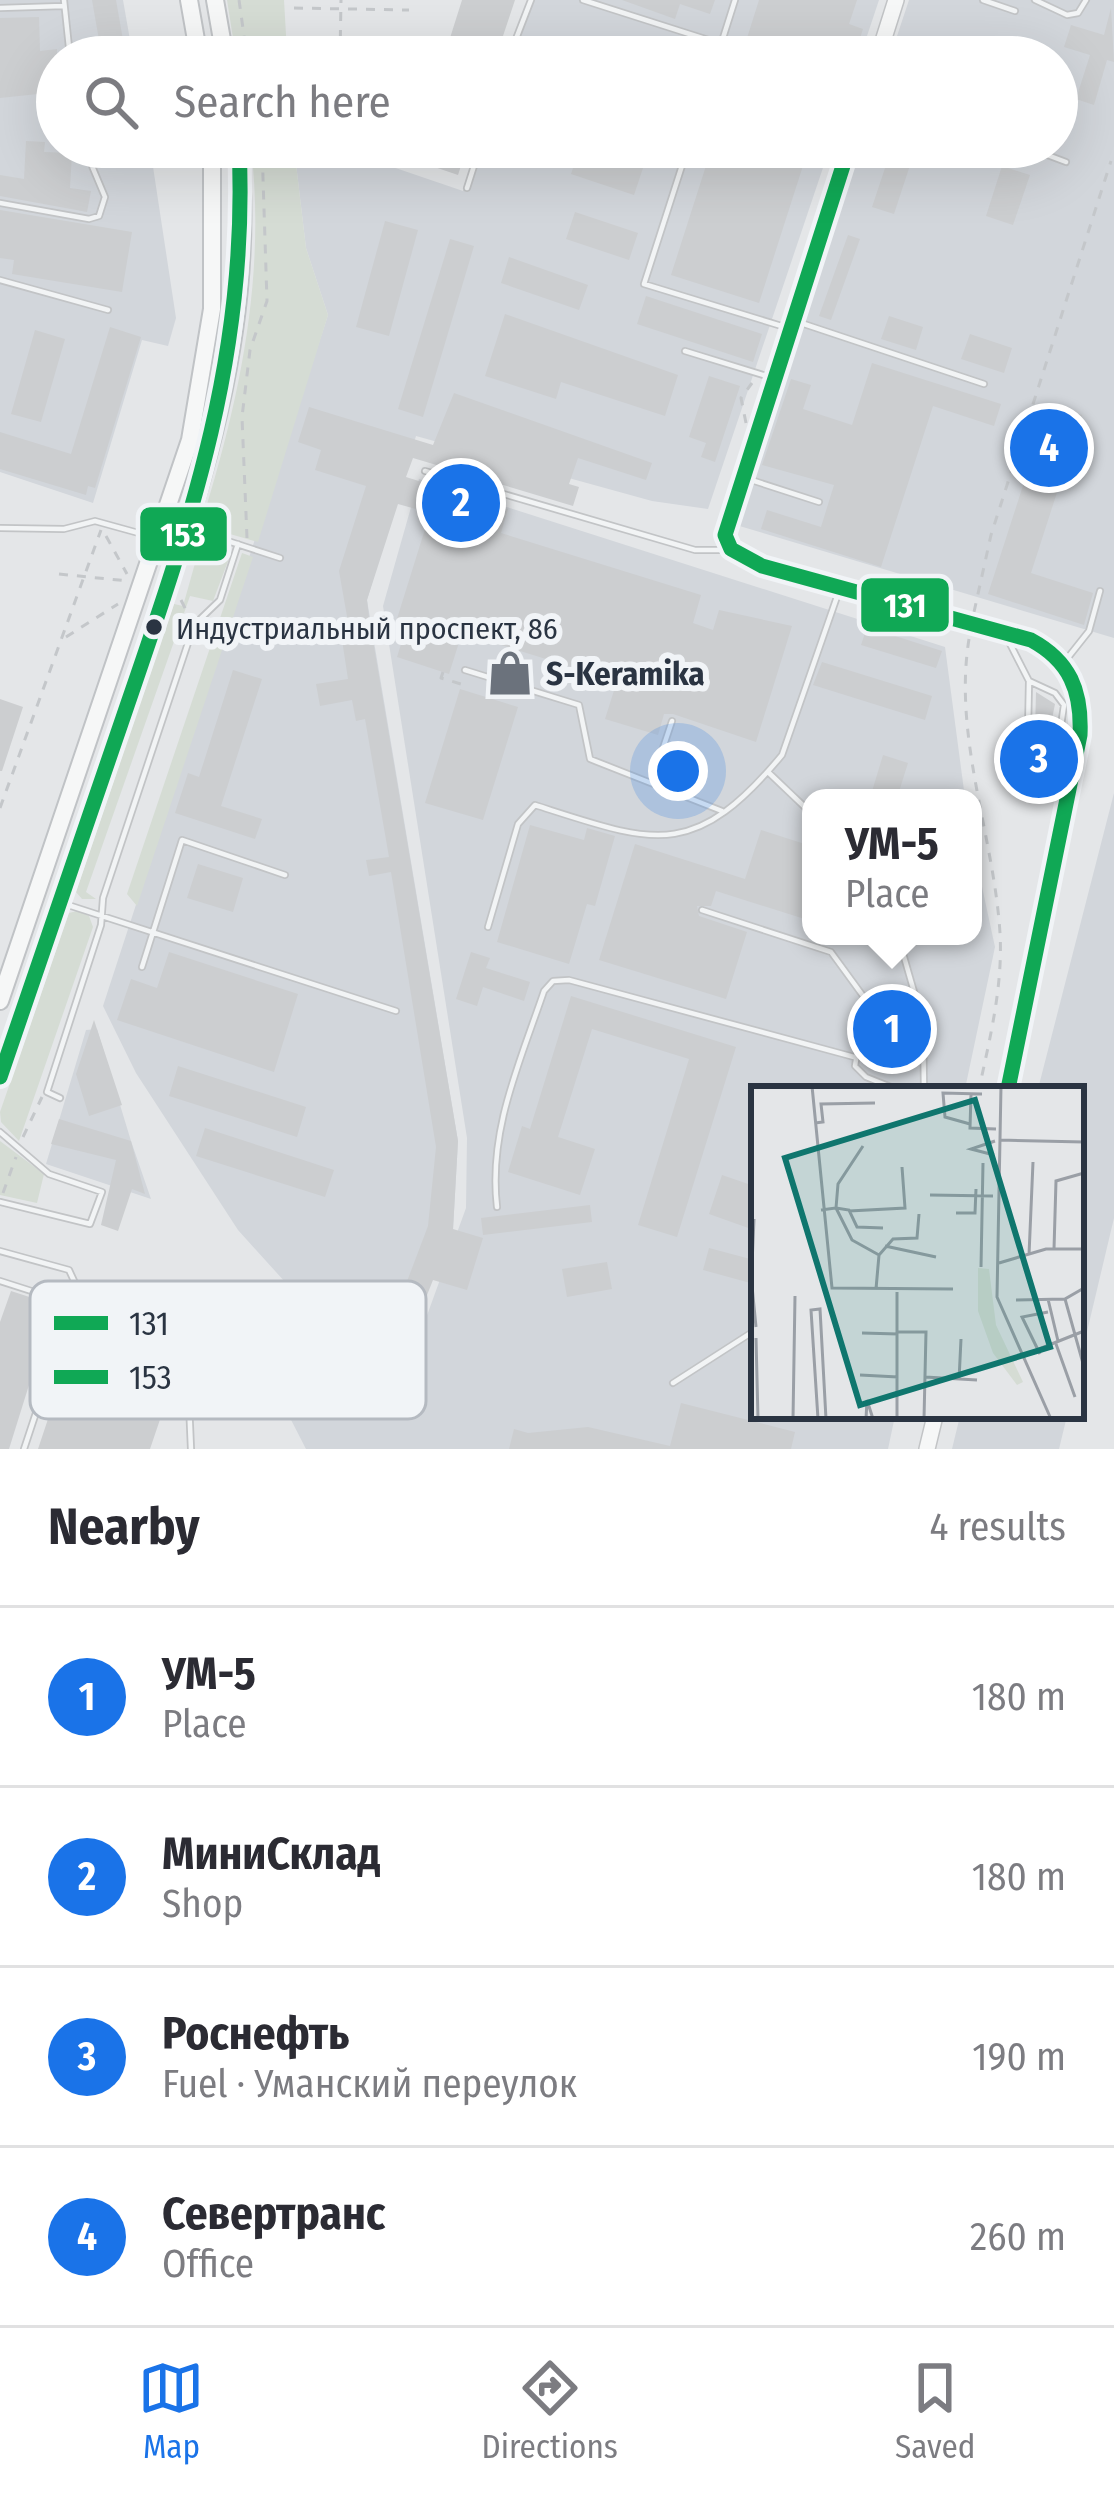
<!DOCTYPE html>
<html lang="en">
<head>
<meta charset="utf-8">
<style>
	:root { --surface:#fff; --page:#f2f2f3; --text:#2b2b33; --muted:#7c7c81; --line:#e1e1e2; --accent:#1a73e8 }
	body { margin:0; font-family:"Fira Sans Condensed",sans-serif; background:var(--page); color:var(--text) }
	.you { position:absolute; left:678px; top:771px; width:42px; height:42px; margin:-30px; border:9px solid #fff; border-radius:50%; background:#1a73e8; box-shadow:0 0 0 18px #1a73e833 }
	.badge { display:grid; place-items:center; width:78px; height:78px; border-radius:50%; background:var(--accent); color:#fff; font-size:39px; font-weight:700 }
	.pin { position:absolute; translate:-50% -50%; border:6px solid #fff; box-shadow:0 3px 12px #0006 }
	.popup { position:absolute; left:802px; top:789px; width:180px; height:156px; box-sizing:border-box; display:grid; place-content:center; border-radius:24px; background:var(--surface); filter:drop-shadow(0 3px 9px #0005); font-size:39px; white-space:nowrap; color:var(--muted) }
	.popup b { font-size:45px; color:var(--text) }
	.popup::after { content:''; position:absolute; left:50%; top:100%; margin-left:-24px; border:24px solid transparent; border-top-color:var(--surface) }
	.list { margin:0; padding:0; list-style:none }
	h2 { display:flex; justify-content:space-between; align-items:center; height:156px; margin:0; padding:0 48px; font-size:51px }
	h2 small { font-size:39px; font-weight:400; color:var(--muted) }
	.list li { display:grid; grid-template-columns:78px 1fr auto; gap:36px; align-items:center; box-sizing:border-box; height:180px; padding:0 48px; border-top:3px solid var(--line) }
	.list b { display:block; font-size:45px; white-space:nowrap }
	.list p { margin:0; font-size:39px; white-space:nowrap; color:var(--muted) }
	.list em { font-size:39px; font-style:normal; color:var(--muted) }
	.icon { flex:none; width:66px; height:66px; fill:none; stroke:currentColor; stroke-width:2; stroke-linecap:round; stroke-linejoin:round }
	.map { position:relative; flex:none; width:1114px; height:1449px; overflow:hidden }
	.search { position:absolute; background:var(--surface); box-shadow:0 12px 48px #0002; left:36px; right:36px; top:36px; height:132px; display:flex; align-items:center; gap:30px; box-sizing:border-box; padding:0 42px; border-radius:66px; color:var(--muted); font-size:45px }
	.sheet { height:876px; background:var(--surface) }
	nav { display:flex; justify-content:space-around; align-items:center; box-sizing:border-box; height:168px; border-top:3px solid var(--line); background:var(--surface); font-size:33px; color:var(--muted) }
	nav a { display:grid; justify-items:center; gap:6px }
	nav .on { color:var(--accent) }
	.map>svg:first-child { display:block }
</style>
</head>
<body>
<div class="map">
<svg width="1114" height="1449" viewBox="0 0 1114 1449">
	<rect width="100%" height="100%" fill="#e4e6e8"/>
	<!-- built -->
	<path fill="#d2d6db" d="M0,0H123L133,57H57V147H150L176,318L168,346L142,340L93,503L0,472Z
		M529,0H879L860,57H510Z
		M909,0H1114V638L736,525L860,147H1057V57H890Z
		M294,147H334L463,191L479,147H830L708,509L652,501L416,436L367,600L458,1141L453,1230L394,1371L333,1335L238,1230L136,1073L103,1006L328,315L306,248Z
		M419,479L945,647L965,798H811V936H973V845L995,947L965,1089H754V1416H895L888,1449H306L249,1338L401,1387L466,1208L467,1138L383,606Z
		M1114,793V1218L1081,1357V1089H1038Z
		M97,1029L131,1141L151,1199L46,1164L86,1030Z
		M960,1416H1067L1059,1449H952Z"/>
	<!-- green -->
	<path fill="#d5dcd4" d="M227,0H284L287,52L303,51L313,57H236Z
		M251,147H294L306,248L328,315L258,542L209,528L202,521C240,398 266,276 251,147Z
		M201,542L229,549L230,556L213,601L190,596L86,892L96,899H82L76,892L174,604L183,606Z
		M242,553L253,557L137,906L127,894Z
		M77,911L89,916L93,927L19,1141L1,1122L0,1112L69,913Z
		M0,1141L44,1174L37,1203L0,1195Z"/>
	<!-- building -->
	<path fill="#ccced0" d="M92,0H116L126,57H102Z
		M462,0H515L496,57H444Z
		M622,0H715L710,14L680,4L675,19Z
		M759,0H857L849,24L863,29L854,57H741Z
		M1111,8L1114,62L1107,60L1094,105L1076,99L1090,55L1064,47L1071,25L1104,35Z
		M39,17L40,51L57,49V92L0,98V18Z
		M26,141L45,142L44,152L72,153L70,188L91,191L87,212L0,196V175L24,179Z
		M415,147H467L458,175L411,159Z
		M580,147H650L634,195L571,174Z
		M712,147H809L759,303L671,275Z
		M892,147H916L894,214L872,207Z
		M1002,166L1030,175L1013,225L986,216Z
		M0,210L132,232L122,292L12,274L14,260L0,258Z
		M575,212L638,233L629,260L566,239Z
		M385,221L418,230L389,336L356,327Z
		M848,235L860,239L831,320L819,316Z
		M450,239L474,246L423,417L398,409Z
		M509,257L588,285L579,310L501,283Z
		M646,296L762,334L753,362L637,324Z
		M505,314L678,375L665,416L561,382L556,399L485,376Z
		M889,316L923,327L916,350L881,339Z
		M110,327L141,337L95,488L88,486L86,495L0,469V432L71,454Z
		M35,330L65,339L41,422L11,414Z
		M970,334L1012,348L1004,373L961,359Z
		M872,363L1001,404L994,426L933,406L881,567L761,529L767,510L821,527L834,485L762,465L791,379L811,385L803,409L852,425Z
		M709,376L740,386L715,462L701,457L706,443L689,437Z
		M454,393L652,463L646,480L578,458L569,484L579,487L573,506L413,458L406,477L508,509L501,533L701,595L693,623L713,630L719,610L792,626L756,742L673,714H664L658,735L605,719L617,681L462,633L449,674L397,657L407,625L396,622L430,513L398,504L367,600L369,617L458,1141L453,1229L483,1238L467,1290L433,1280L406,1348L384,1342L428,1226L436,1147L391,872L369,876L366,860L389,857L365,719L356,721L352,700L320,706L316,684L348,679L342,640L351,639L339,571L366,486L315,470L321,450L298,442L309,407L433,445Z
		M1049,405L1082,415L1031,573L1093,593L1084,625L988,594Z
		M867,627L942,651L936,668L861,645Z
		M822,662L932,696L925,720L813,685Z
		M233,670L262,679L221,806L262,819L255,839L175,813L188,773L199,777Z
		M460,689L518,707L483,820L425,803Z
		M1036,692L1055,704L1048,739L1040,743L1042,763L1023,753L1026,737L1035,732Z
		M0,699L23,707L2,771H0Z
		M883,755L908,763L897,798H870Z
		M530,825L584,840L587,828L615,836L595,906L587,904L569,964L497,942Z
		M761,830L811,846V921L716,891L711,906H697L699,916L747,932L726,999L599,960L635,844L745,879Z
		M198,864L243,878L233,912L187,898Z
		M169,952L298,994L274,1072L117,1020L131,979L157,988Z
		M471,952L490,958L486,968L530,982L524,1001L483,987L477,1006L456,999Z
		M571,996L736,1047L677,1237L638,1225L689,1059L592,1029L558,1137L595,1149L580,1195L508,1172L522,1126L530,1129Z
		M885,999L910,1004L898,1059L873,1054Z
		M94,1020L122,1105L89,1116L76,1074Z
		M178,1066L306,1107L297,1137L169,1096Z
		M59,1119L131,1141L145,1194L132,1189L118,1231L101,1225L116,1160L51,1144Z
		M205,1128L334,1170L325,1197L196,1156Z
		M722,1175L754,1186V1230L709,1214Z
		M590,1205L592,1222L483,1235L481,1218Z
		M709,1248L754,1260V1284L703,1270Z
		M607,1262L612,1289L567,1297L562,1269Z
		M11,1291L54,1305L9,1449H0V1322Z
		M69,1356L170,1390L150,1449H38Z
		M681,1403L795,1432L791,1449H509L514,1429L528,1433L588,1427L670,1446Z"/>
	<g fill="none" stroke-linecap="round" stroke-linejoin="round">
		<!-- lane casing -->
		<g stroke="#c2c4c6" stroke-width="8">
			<path id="lane" d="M64,0L70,57
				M583,0L721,44
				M983,0L1015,11
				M1035,0L1067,15L1078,13L1086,0
				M0,8L63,6
				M509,57L531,0
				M717,57L735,0
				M688,147L644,284L788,328
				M1026,147L1066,162
				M467,188L480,147
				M0,203L89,219L99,216L105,197L84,147
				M0,280L108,310
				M798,322L984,384
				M685,351L773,378
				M425,471L695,550H725
				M745,478L819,502
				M0,528L64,529L95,521L153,537
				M194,530L280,558
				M1007,638L1029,681L1028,731
				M1066,660L1089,631L1100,591
				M465,670L579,705L590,759L722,811
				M1029,681L1055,693L1064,705L1057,753
				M1046,745L1070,765
				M768,772L811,813
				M652,781L672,721
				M65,904L396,1011
				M702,910L831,952L866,1000L855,1066L866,1077L896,1089
				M488,927L518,824L535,805C654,843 693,862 782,755L839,591
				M898,936L923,1023L924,1089
				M142,967L182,840L285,875
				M60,1098L47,1092L101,925L103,898L194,625L220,600L238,544
				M0,1132L49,1174L102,1192L90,1224L0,1202
				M497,1207C488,1131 520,1062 544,991L553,981L569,980L854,1057
				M0,1251L69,1270L75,1283L72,1304
				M0,1281L72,1304L24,1449
				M64,1328L168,1363L189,1403L191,1449
				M673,1383L754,1331"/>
		</g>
		<!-- secondary casing -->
		<g stroke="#c2c4c6" stroke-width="18">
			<path id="secondary" d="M878,57L896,0
				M849,147L725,535L731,549L762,566L1031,640C1072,659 1084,691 1080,735L1008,1089
				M927,1449L935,1416"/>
		</g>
		<!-- primary casing -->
		<g stroke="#c0c3c6" stroke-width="20">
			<path id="primary" d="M189,0L199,57
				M215,0L225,57
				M0,1001L190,440L212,309V147
				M0,1077C43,950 87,823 130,697C192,517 259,340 239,147"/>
		</g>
		<!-- path -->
		<path stroke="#c4c7ca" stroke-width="3" stroke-dasharray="9 9" stroke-linecap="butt" d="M239,0L247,57
			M294,8L409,10
			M340,57L341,0
			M746,423L741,398L752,383
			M106,536L127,574
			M247,538L242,417L250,350L267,301L262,147
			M59,574L128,581
			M181,600L190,618
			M974,612L991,535L1111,161
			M66,637L118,604
			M969,639C953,738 994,836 1000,933C1003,986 990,1038 979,1089
			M443,672L441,678L461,684L463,678
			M0,808L101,530
			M23,1137L42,1097
			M3,1193L16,1157"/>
		<!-- lane -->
		<use href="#lane" stroke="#f2f4f5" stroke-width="4.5"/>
		<!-- secondary -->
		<use href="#secondary" stroke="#f6f7f7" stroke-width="15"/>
		<!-- primary -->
		<use href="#primary" stroke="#f6f7f7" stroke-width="16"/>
		<!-- bus-1 casing -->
		<g stroke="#f1f4f7" stroke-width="24">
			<path id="bus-1" d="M849,147L725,535L731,549L762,566L1031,640C1070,661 1082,691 1080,735L1008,1089"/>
		</g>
		<!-- bus-2 casing -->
		<g stroke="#f1f4f7" stroke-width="24">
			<path id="bus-2" d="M0,1077C42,953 85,830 127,706C192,517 249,350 239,147"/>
		</g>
		<!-- bus-1 -->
		<use href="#bus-1" stroke="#10a855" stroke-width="15"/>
		<!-- bus-2 -->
		<use href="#bus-2" stroke="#10a855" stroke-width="15"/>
	</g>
	<!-- icons -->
	<defs>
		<g id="shop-bare" transform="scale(3.6)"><path d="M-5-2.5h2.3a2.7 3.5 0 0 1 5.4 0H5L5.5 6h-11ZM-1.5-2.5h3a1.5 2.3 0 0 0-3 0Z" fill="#6b727c" stroke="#f1f4f7" stroke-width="2.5" paint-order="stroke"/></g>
	</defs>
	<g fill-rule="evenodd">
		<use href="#shop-bare" x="510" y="673"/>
	</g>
	<!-- markers -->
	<circle fill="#2a3442" stroke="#f1f4f7" stroke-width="4.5" cx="154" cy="627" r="10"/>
	<g text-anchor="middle" stroke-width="12" stroke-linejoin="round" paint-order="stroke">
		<!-- bus labels -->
		<g font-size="30" fill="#2a3442" stroke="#f1f4f7" text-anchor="start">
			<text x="176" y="639">Индустриальный проспект, 86</text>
		</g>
		<!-- poi labels -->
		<g font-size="33" font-weight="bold" fill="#2a3442" stroke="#f1f4f7" text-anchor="start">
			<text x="546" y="685">S-Keramika</text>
		</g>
	</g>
	<!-- overview -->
	<g transform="translate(751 1086)">
		<rect width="333" height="333" fill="#e4e6e8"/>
		<path d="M227,182L238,183L245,239L272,296L266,299L242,267L227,225Z" fill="#d5dcd4"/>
		<path fill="none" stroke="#9a9fa6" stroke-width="3" d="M61,0L81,202L202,203M250,0L246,211L300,333M220,8L219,42L245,43M64,37L72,36L70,18L124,17M219,38L194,31L192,7L231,8M249,54L333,56M243,69L220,63L244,55M179,109L242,110M85,122L101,154L128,169M85,122L98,124L106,141L132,142M70,124L85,122L87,98L112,60M98,125L154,122L151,81M205,127H224L225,103M134,160L185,171M303,163L305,95L333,87M278,169L282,76M248,177L295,163H333M230,181L232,77M0,200L3,133M1,200L5,241M333,202L314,213L333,281M125,203L128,169L142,153L166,152L168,128M297,213L307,255M265,214L314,213M147,246H175L173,333M111,247L147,248M5,252L7,333M305,258L324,311M288,263L333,245M289,268L271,231L297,226M109,289L147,291M174,291L226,294M208,294L210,253M42,333L44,210M67,333L60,224L69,223L75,333M115,333L116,314L122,333M146,333V206"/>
		<path fill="#0f766e" fill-opacity="0.15" stroke="#0f766e" stroke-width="6" d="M224,14L299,261L109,319L34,72Z"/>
		<rect width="333" height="333" fill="none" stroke="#2a3442" stroke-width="6"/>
	</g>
	<!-- legend -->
	<rect x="30" y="1281" width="396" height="138" rx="18" fill="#f1f4f7" stroke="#b5bac1" stroke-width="3"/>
	<rect x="54" y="1316" width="54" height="14" fill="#10a855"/>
	<rect x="54" y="1370" width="54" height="14" fill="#10a855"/>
	<g font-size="33" fill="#2a3442">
		<text x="129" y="1335">131</text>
		<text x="129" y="1389">153</text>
	</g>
	<g stroke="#f1f4f7" stroke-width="4.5">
		<rect x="138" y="505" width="91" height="58" rx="12" fill="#10a855"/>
		<rect x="859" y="576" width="92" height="58" rx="12" fill="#10a855"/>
	</g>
	<g font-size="33" text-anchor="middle" font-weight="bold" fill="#fff">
		<text x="183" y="546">153</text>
		<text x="905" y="617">131</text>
	</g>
</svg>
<div class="you"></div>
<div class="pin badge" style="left:892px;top:1029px">1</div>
<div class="popup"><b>УМ-5</b>Place</div>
<div class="pin badge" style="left:461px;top:503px">2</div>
<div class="pin badge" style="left:1039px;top:759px">3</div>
<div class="pin badge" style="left:1049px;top:448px">4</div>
<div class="search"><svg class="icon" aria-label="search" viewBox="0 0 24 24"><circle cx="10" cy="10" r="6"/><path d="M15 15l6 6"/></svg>Search here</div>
</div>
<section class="sheet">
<h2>Nearby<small>4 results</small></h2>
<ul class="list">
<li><span class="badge">1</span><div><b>УМ-5</b><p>Place</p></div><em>180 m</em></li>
<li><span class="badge">2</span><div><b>МиниСклад</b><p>Shop</p></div><em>180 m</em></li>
<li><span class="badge">3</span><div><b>Роснефть</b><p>Fuel · Уманский переулок</p></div><em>190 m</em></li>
<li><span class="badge">4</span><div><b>Севертранс</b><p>Office</p></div><em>260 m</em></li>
</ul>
</section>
<nav>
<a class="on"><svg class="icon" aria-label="map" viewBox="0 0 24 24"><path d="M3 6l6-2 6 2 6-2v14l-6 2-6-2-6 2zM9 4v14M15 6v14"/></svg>Map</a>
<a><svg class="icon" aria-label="directions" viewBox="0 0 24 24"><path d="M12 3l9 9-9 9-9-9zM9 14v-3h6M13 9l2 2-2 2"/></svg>Directions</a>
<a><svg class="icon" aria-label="saved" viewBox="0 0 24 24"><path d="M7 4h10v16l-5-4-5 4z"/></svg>Saved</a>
</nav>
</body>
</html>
